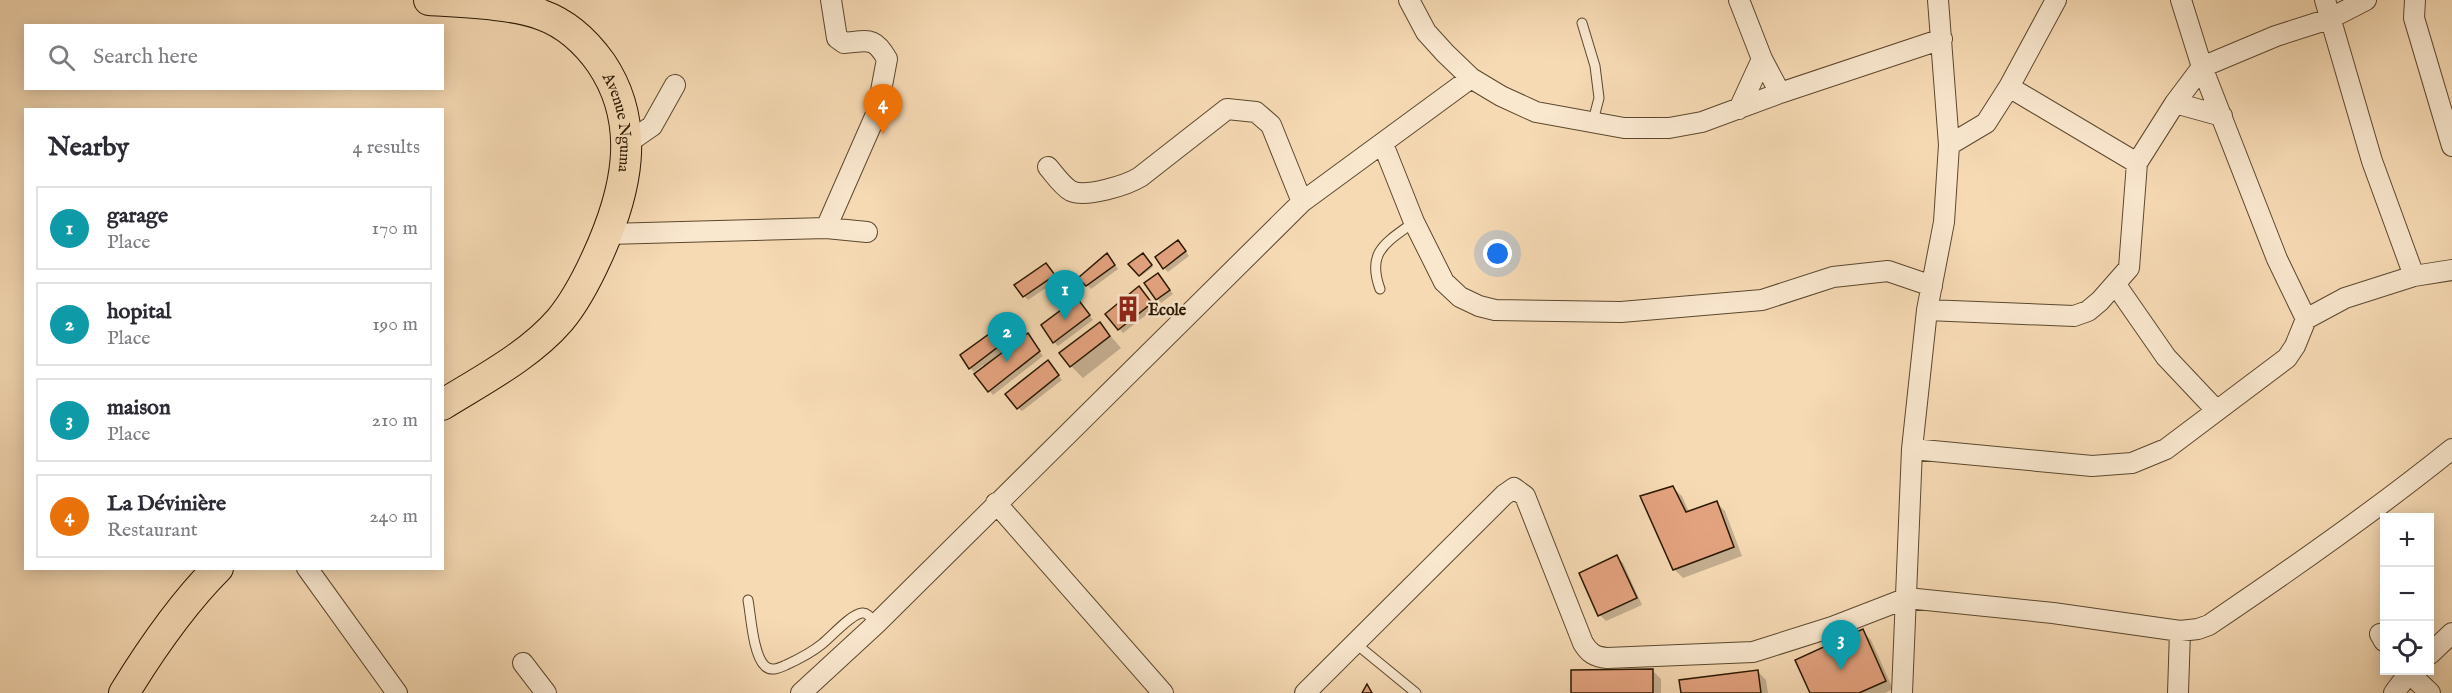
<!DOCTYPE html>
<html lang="en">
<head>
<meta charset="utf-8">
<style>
	:root { --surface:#fff; --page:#f2f2f3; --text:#2b2b33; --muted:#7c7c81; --line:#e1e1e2; --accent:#8f2418 }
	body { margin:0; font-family:"IM FELL English",serif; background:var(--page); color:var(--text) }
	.controls { position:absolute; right:18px; bottom:18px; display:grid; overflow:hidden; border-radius:0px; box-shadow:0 3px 15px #0003 }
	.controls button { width:54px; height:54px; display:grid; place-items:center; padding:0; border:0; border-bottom:2px solid var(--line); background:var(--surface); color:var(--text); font:30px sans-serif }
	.you { position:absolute; left:1498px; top:254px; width:21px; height:21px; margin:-15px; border:4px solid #fff; border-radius:50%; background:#1a73e8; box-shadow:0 0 0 9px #1a73e833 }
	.badge { display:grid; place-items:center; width:39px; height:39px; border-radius:50%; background:var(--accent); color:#fff; font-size:20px; font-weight:700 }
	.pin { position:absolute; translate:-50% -50px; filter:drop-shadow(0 2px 3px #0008) }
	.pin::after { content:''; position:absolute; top:32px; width:21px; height:18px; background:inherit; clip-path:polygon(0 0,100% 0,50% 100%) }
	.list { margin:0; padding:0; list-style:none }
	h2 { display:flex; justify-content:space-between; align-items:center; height:78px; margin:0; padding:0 24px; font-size:26px }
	h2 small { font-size:20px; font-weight:400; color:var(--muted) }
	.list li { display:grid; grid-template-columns:39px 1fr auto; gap:18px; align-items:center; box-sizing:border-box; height:84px; margin:0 12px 12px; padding:0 12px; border:2px solid var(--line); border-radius:0px }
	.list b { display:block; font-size:22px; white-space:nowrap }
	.list p { margin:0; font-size:20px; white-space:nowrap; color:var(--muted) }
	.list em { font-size:20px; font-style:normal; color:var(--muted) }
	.icon { flex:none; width:33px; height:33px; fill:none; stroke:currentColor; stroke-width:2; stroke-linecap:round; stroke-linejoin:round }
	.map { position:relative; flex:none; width:2452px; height:693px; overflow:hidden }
	.search { position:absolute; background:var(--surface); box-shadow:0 3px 15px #0003; left:24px; top:24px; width:420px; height:66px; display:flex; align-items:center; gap:15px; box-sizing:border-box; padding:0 21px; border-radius:0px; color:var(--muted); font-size:22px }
	.panel { position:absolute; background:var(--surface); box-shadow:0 3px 15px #0003; left:24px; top:108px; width:420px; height:462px; border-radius:0px }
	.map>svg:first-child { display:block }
</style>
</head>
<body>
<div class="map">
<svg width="2452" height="693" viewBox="0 0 2452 693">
	<rect width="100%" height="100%" fill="#f6dab4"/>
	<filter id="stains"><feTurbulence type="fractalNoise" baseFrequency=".00333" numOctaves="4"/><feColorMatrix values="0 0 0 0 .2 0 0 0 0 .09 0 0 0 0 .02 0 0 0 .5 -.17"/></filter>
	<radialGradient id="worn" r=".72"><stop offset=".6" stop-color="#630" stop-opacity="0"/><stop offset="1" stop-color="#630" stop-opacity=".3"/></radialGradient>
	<!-- shadow -->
	<path fill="#0003" d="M1182,246L1189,256L1168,272L1164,268Z
		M1143,255L1153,267L1141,276L1131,264Z
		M1111,259L1118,269L1091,289L1080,278Z
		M1050,269L1058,280L1028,300L1024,296Z
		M1161,278L1173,294L1161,303L1158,299Z
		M1143,292L1155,308L1123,333L1107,315Z
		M1081,304L1093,320L1058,346L1054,342Z
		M1017,322L1043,356L993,395L976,374L985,368L983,365L974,372L970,368Z
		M1100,324L1121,348L1083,378L1071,366Z
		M1052,366L1062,380L1022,411L1018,408Z
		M1673,488L1682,496L1689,512L1717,503L1725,511L1742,556L1683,578L1674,569Z
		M1617,557L1623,563L1642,605L1606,621L1600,615Z
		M1862,631L1871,640L1893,689L1885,693H1812Z
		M1652,670L1661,679V693H1572Z
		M1758,672L1766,680L1768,693H1682Z"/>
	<!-- building -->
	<path fill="#e4a37f" stroke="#291701" stroke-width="1.5" d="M1178,240L1186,251L1163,269L1155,257Z
		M1107,253L1115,265L1086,286L1078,278Z
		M1143,253L1152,265L1139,276L1128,264Z
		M1046,263L1055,275L1023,297L1014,285Z
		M1158,273L1170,290L1156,300L1144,283Z
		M1139,286L1152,303L1118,330L1105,314Z
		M1077,298L1090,315L1053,343L1041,325Z
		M1014,316L1023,328L969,369L960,355Z
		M1100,322L1110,336L1070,367L1059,353Z
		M1028,333L1040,351L988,392L974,374Z
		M1048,360L1059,375L1017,409L1005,394Z
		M1673,486L1686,512L1717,501L1734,547L1673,570L1640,496Z
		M1617,555L1637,598L1598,616L1579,573Z
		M1863,629L1886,681L1859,693H1810L1795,660Z
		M1653,669V693H1571V670Z
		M1758,670L1761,693H1681L1679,680Z
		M1367,684L1372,693H1362Z"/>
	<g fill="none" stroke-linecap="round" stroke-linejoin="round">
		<!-- service casing -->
		<g stroke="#5c482e" stroke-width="11">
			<path id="service" d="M1582,23L1595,66L1599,98L1593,121
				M1380,289C1366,251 1387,242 1414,222
				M748,600C751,616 753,655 765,666C771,672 779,668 786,665C799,659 811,653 822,644C831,637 851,614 862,613C868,612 872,620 876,624
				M1355,643L1416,693"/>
		</g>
		<!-- minor casing -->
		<g stroke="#5c482e" stroke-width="22">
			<path id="minor" d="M1409,0L1426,32L1445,53L1471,78L1501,96L1536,112L1624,128H1669L1702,122L1780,93L1942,39
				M1739,0L1762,59L1780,93
				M2181,0L2202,67L2277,259L2306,319
				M2325,0L2372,161L2414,276
				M2415,0L2414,18L2452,146
				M2009,87L2137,163
				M2175,103L2222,116
				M1739,109L1762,59
				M626,144L652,126L675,85
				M1383,144L1414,222L1444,282L1460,297L1479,306L1495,310L1621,312L1762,300L1833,277L1888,271L1932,286
				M1949,145L1986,123L2009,87L2056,0
				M1048,167C1055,175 1062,186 1071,191C1086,198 1127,185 1140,177L1227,109L1256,112L1271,125L1302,202
				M826,228L877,112L887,59C874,36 868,41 844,43L837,38L831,0
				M608,234L826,228L867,232
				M2116,285L2166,357L2216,410
				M1927,310L2074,316L2088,311L2100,301L2129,268L2137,163L2175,103L2202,67L2276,36L2329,19L2366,0
				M1912,449L2092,466L2132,463L2166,449L2287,358L2295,346L2306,319L2345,298L2414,276L2452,270
				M996,503L1163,693
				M307,568L397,693
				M2380,634L2384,641
				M2430,654L2452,633
				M523,663L546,693
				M2406,670L2430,693
				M801,693L876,624L1302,202L1471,78
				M1305,693L1504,495L1514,488L1525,496L1583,643C1589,653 1595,657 1607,658L1753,652L1832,627L1907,598L2053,613L2180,631L2198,629L2209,625C2292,569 2374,512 2452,449
				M1902,693L1912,449L1927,310L1944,222L1949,145L1938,0
				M2178,693L2180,631
				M2394,693L2411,670"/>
		</g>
		<!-- primary casing -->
		<g stroke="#291701" stroke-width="32">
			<g id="primary">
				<path id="s1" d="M429,0C459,2 516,4 542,15C567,24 586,42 601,63C643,125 626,194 597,257C587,279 575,302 560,320C529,356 482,380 442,405"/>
				<path d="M124,693C151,649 181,605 218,568"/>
			</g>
		</g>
		<!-- service -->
		<use href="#service" stroke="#f9e7ce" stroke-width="9"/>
		<!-- minor -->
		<use href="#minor" stroke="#f9e7ce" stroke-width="20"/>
		<!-- primary -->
		<use href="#primary" stroke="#f6dab4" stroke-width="30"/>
	</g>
	<!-- icons -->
	<defs>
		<g id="building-bare" transform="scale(2.07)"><path d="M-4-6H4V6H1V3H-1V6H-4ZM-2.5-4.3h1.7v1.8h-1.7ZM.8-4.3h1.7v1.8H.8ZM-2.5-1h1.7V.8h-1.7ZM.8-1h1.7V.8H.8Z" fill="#8f2418" stroke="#f9e7ce" stroke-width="2.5" paint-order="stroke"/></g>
	</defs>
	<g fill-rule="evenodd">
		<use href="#building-bare" x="1128" y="309"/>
	</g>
	<g text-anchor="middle" stroke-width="4.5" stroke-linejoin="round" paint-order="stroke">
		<!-- street labels -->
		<g font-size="16" fill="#291701" stroke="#f9e7ce">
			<text dy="6" stroke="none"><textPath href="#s1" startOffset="255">Avenue Nguma</textPath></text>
		</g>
		<!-- poi labels -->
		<g font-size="16" font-weight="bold" fill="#291701" stroke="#f9e7ce" text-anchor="start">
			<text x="1148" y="315">Ecole</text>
		</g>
	</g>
	<rect width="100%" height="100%" filter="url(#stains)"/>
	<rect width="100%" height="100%" fill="url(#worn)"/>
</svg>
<div class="controls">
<button>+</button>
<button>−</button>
<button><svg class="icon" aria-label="locate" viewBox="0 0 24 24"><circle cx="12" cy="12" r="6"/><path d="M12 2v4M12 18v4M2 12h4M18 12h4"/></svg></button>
</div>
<div class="you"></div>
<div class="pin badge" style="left:1065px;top:320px;background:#0f9aa8">1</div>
<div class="pin badge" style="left:1007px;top:362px;background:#0f9aa8">2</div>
<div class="pin badge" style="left:1841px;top:670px;background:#0f9aa8">3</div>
<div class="pin badge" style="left:883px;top:134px;background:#e8710a">4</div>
<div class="search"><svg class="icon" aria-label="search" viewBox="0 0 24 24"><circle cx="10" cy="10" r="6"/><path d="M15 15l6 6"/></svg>Search here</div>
<section class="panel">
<h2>Nearby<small>4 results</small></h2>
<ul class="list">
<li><span class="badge" style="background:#0f9aa8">1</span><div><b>garage</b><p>Place</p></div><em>170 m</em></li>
<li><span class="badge" style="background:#0f9aa8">2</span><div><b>hopital</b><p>Place</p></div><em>190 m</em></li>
<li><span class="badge" style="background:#0f9aa8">3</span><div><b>maison</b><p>Place</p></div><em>210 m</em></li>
<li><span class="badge" style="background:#e8710a">4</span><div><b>La Dévinière</b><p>Restaurant</p></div><em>240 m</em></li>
</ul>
</section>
</div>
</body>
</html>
